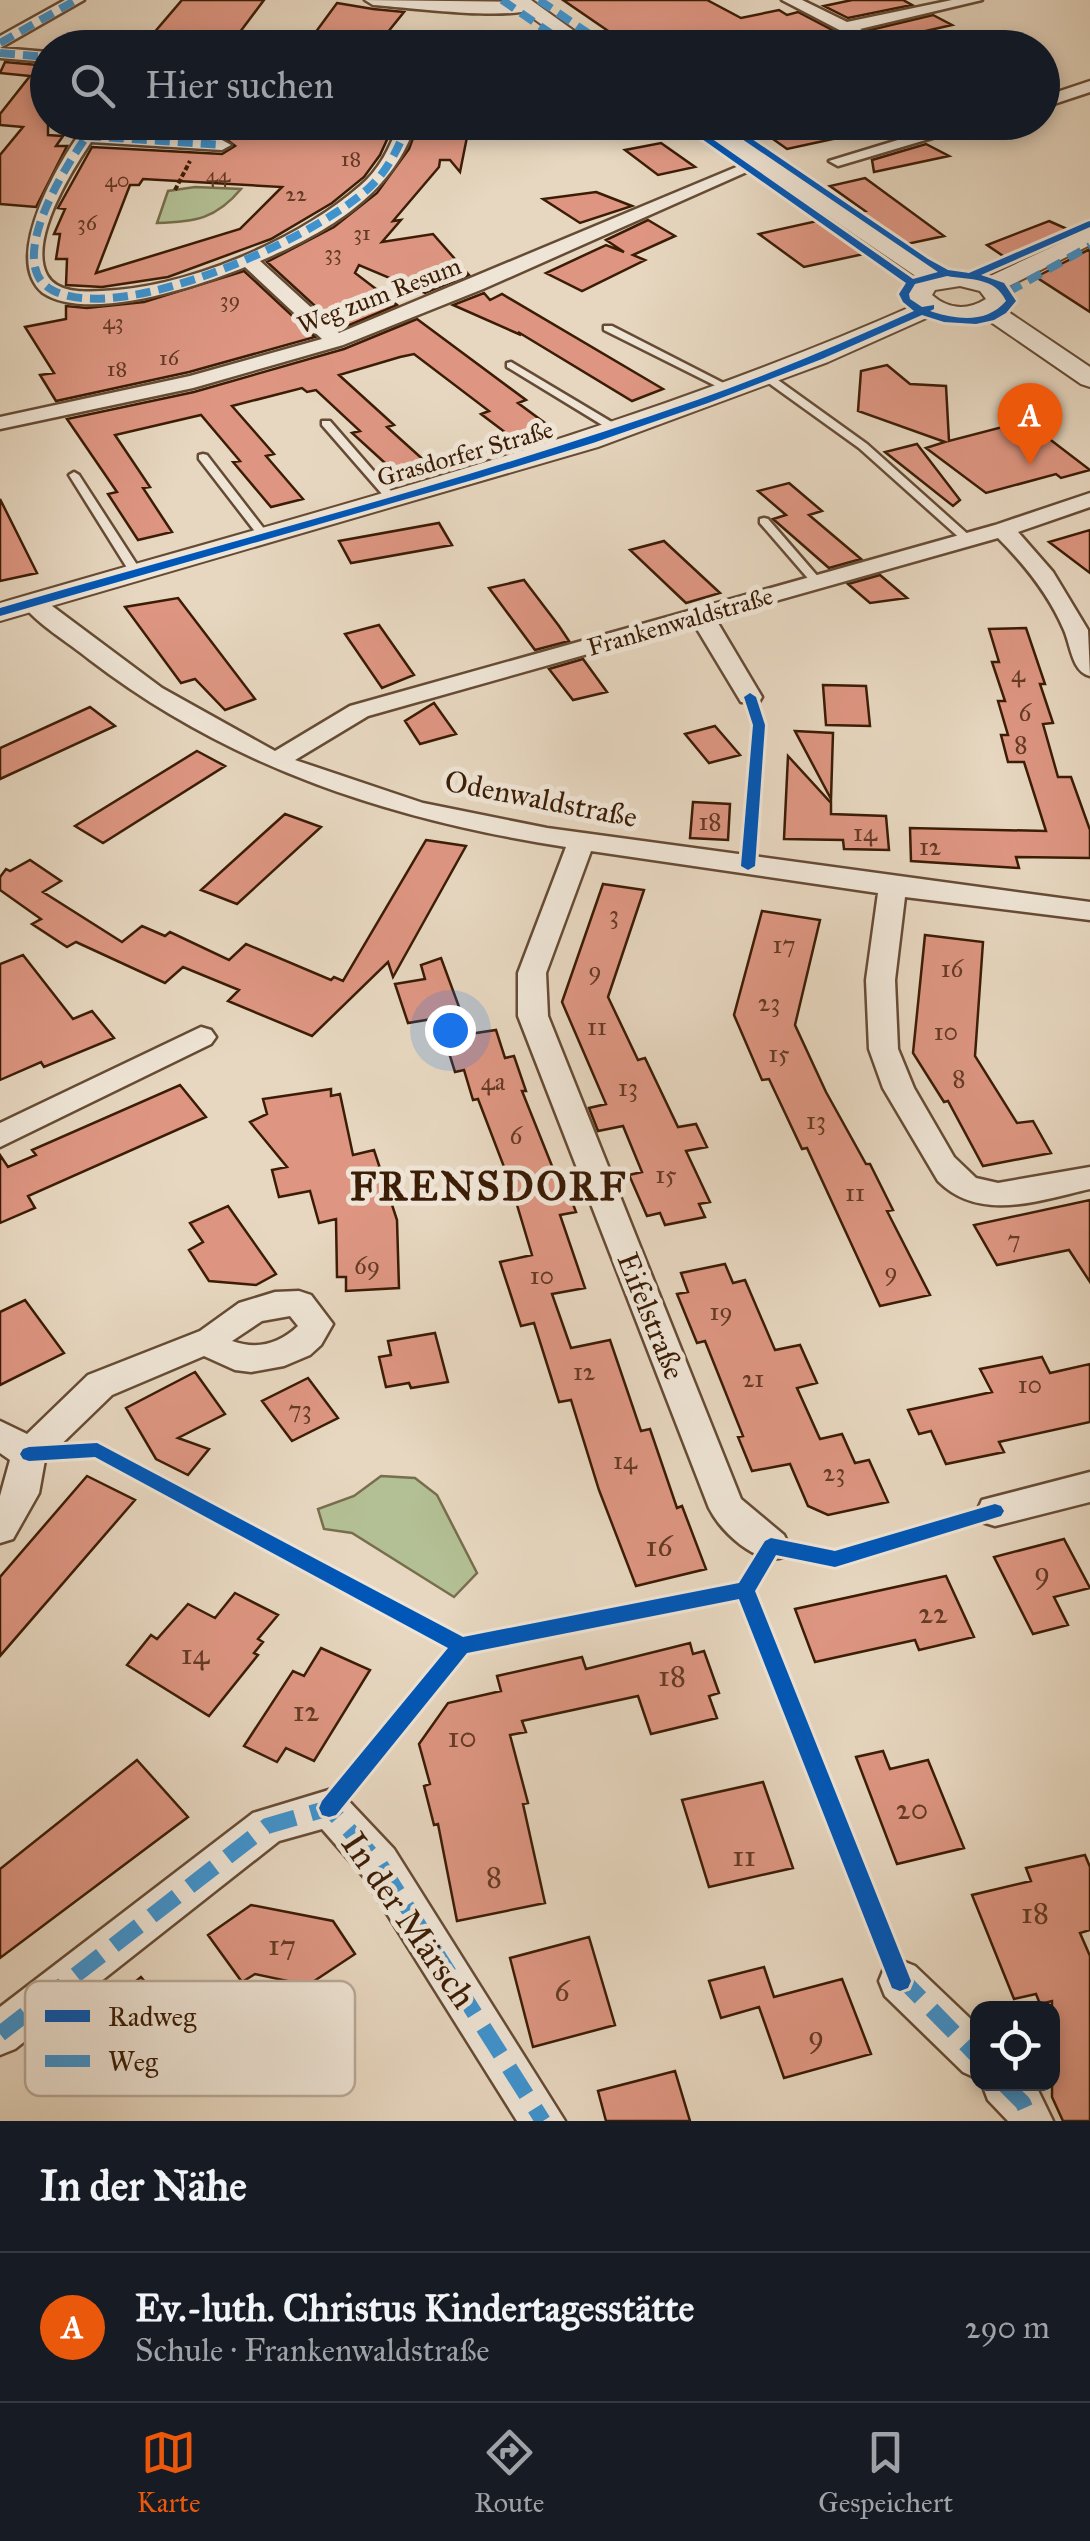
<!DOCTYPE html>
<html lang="de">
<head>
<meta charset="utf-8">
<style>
	:root { --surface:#171b24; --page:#242831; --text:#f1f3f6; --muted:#9ea1a6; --line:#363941; --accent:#ea580c }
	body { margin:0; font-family:"IM FELL Great Primer",serif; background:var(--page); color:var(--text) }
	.controls { position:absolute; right:30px; bottom:30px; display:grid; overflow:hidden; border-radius:20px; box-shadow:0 5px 15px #0003 }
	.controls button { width:90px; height:90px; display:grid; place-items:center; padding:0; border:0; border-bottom:2px solid var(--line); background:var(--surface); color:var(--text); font:50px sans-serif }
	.you { position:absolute; left:450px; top:1030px; width:35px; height:35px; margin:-25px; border:8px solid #fff; border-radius:50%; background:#1a73e8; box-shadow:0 0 0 15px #1a73e833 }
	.badge { display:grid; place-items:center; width:65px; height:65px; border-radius:50%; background:var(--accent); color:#fff; font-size:32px; font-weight:700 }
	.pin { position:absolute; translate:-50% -82px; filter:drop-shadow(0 2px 5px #0008) }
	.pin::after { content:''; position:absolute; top:52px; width:35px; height:30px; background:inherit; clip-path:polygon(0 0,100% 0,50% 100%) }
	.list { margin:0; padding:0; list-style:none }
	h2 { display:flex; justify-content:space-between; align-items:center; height:130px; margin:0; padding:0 40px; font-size:42px }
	h2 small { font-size:32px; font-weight:400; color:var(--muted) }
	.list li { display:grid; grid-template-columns:65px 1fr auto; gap:30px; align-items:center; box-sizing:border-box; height:150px; padding:0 40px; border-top:2px solid var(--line) }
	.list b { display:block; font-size:38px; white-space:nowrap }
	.list p { margin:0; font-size:32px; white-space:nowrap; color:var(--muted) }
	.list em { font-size:32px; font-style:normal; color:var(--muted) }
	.icon { flex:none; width:55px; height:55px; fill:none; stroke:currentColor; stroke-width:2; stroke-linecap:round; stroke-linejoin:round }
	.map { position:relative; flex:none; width:1090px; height:2121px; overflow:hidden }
	.search { position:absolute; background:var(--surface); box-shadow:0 5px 15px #0003; left:30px; right:30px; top:30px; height:110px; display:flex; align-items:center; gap:25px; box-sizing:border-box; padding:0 35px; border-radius:55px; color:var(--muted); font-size:38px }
	.sheet { height:280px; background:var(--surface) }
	nav { display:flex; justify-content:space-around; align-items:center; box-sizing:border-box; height:140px; border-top:2px solid var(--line); background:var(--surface); font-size:28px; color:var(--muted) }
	nav a { display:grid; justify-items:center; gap:5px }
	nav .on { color:var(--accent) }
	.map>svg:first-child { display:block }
</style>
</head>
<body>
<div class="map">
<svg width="1090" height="2121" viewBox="0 0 1090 2121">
	<rect width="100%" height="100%" fill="#e7d7c0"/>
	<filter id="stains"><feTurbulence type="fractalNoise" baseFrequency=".002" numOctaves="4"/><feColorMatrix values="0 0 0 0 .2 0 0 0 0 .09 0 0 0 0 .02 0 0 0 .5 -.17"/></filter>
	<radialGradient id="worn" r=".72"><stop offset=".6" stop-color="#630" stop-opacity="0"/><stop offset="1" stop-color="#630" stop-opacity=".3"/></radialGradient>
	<!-- green -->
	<path fill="#b3bf94" stroke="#776e4c" stroke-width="2.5" d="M195,187L241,189C216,219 195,222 157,223L168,191Z
		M381,1476L415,1478L437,1495L477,1573L454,1597L352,1533L324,1529L318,1509L354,1496Z"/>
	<!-- building -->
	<path fill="#de9682" stroke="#3b1c05" stroke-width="2.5" fill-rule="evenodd" d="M182,0H264L231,44L221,48H141Z
		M563,0H707L741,18L779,10L787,15L798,12L855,42L834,48H633Z
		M852,0H903L912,5L848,18L824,6Z
		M337,3L373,9L404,12L375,48H304Z
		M933,15L952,25L895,38L870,30Z
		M5,62L48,66V135L63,136L56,146H67L36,207L0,204V155L23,127L0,125V114L30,76L0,73Z
		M190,122H273L267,136L333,138L341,122H395L380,155L364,177L332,203L271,239L168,277L102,287L66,285L67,259H56L60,234H54L65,209L58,208L92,147L222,154L235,146L222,136L185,134ZM143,179L282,187L240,229L96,273L130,185H139Z
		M419,122H470L460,172L450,160H440L439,167L393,221L401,220L382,242L433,234L469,275L425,293L359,265L355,273L397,305L340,329L267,262L334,227L377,193L409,149Z
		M749,122H854L856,134L787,149Z
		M661,143L695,167L658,175L625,150Z
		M926,144L949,156L874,172L872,160Z
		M865,178L944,236L907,244L858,212L865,211L830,186Z
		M596,192L632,206L580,223L543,199Z
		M826,219L873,252L804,267L759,234Z
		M648,220L675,236L633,255L645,260L582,291L546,273L606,245L624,252L606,240Z
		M1049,221L1074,232L1012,262L987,245Z
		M1090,249V312L1036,277Z
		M244,271L315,337L189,372L56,401L40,375L54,373L25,327L66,319V306L87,308L144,302Z
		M484,293L490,300L502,294L663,389L632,401L518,332L521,335L453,305Z
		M417,319L526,400L518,403L553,429L518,442L481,414L489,411L414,354L400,357L339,375L394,425L387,427L428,464L396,473L352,433L360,431L316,390L307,392L302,388L232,406L274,454L266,456L303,499L271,507L233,462L240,461L201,415L115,435L150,487L143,488L172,532L138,540L108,494L117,492L67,419L194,392L344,349Z
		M887,365L910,384L946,386L949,441L1026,421L1090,470L1061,478L1056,474L986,493L926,448L945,442L858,411L861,371Z
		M917,444L960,500L953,506L885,452Z
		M789,483L822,511L809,515L861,559L829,568L773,519L786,515L758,491Z
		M0,499L37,573L0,581Z
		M439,523L452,545L351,563L339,541Z
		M1090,530V573L1049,542Z
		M664,541L720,593L686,603L630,550Z
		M880,575L907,598L870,603L848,584Z
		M524,580L559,626L569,641L535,650L489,588Z
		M178,598L255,699L225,710L195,679L181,683L125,607Z
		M379,625L414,675L382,688L345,634Z
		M1026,628L1045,684H1040L1053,723L1043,724L1058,777H1071L1090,830V858L1016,857L1019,868L911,861L910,828L1046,831L1024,762H1008L1001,735H1008L998,701H1005L992,662H999L989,629Z
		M583,659L607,692L573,700L549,669Z
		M823,685L866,686L870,726L826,725Z
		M434,703L456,734L420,744L405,721Z
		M90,707L115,726L0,779V748Z
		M715,726L740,755L709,763L685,734Z
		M795,731L833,733L831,799Z
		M197,751L225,766L103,843L75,826Z
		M788,756L831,803V814L886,816L889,850L844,849L843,840L784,839Z
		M693,802L730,804L728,840L690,838Z
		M285,814L321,827L237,904L201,890Z
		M426,840L466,846L393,977L388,962L312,1036L228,1001L239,990L183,967L165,983L76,942L67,947L32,924L41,919L0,890V877L6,869L10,871L30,860L61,881L43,892L122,942L142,926L165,936L170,932L229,960L246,944L331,980L334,977L343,981Z
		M603,884L644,890L608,997L638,1060L645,1058L678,1127L696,1124L707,1147L686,1151L710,1202L699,1204L705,1217L665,1225L660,1213L647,1216L629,1175L642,1172L623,1126L598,1131L589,1108L606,1104L562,1002Z
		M762,911L820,920L795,1025L826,1092L866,1164H870L893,1210L887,1211L930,1295L880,1306L807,1148L802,1149L769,1079L762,1080L734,1015Z
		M925,935L983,942L975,1056L1017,1123L1033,1121L1051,1153L983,1166L948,1101L944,1102L913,1053Z
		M23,955L73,1019L92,1011L114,1038L44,1067L41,1062L0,1080V964Z
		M441,958L469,1034L496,1030L505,1058L514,1056L526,1091H522L556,1176L562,1175L576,1212L560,1215L585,1288L552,1294L571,1348L610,1340L641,1431L650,1429L677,1508L682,1506L706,1569L636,1586L599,1490L571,1400L559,1402L534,1323L521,1326L500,1262L532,1255L511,1185L478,1099L473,1100L464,1070L455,1072L438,1018L408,1023L395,984L425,979L421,965Z
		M180,1085L206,1117L28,1196L35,1208L0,1223V1155L8,1167L36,1155L32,1150Z
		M331,1089V1096L340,1094L353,1155L374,1150L397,1220L399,1288L346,1291V1277H337L336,1219L319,1223L310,1191L279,1197L272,1170L287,1167L250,1122L267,1114L263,1099Z
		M1090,1200V1282L1069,1250L997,1265L974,1225Z
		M228,1206L276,1274L256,1285L209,1281L189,1250L203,1242L190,1223Z
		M725,1264L733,1283L745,1280L775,1350L800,1345L817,1383L797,1388L820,1439L842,1434L855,1463L869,1460L888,1502L828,1515L808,1506L790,1464L752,1471L738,1437L743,1436L705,1341L697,1343L677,1294L688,1292L681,1273Z
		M25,1300L64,1353L0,1385V1312Z
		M435,1333L448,1382L411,1388L409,1383L386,1387L379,1357L391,1355L388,1341Z
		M1042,1357L1050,1373L1090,1364V1422L999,1442L1004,1452L946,1464L931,1431L919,1434L908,1410L992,1392L980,1369Z
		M195,1372L225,1414L178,1438L209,1449L188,1475L156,1459L126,1408Z
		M308,1378L338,1418L292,1441L262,1401Z
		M87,1476L135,1500L0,1656V1577Z
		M1064,1539L1090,1588L1054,1597L1068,1625L1033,1634L994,1557Z
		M946,1576L974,1637L919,1650L915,1640L815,1662L795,1609Z
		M235,1593L278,1615L258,1639L263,1642L254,1653L258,1655L209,1716L127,1665L151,1635L157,1639L188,1604L215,1618Z
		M690,1643L693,1654L704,1651L719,1693L709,1696L717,1718L651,1734L638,1696L522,1721L526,1732L510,1735L528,1803L523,1804L545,1903L457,1921L438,1824L434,1825L424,1786L430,1784L419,1744L448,1703L501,1691L497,1676L582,1657L586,1669Z
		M321,1648L370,1670L314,1761L286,1748L277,1762L244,1746L293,1671L304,1676Z
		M883,1751L890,1769L928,1760L964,1848L897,1864L856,1757Z
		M137,1760L188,1817L0,1958V1869Z
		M763,1782L793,1868L709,1887L682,1800Z
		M1085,1855L1090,1867V1930L1080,1933L1090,1956V2121H1063L1052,2097V2001L1040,2004L1036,1994L1014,1999L972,1895L1031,1881L1026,1868Z
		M251,1905L333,1921L355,1954L296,1993L288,1981L255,1974L242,1982L208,1935Z
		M589,1937L615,2025L533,2047L510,1958Z
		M764,1967L774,1997L842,1979L871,2054L784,2078L759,2007L721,2018L709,1981Z
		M141,1977L188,2034L130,2082L84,2023Z
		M675,2071L690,2121H606L598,2091Z"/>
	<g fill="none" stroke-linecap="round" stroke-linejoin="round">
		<!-- service casing -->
		<g stroke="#664b34" stroke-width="5">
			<path id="service" d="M604,326H612L737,390L728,392L604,330Z
				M511,362L625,430L626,432L617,434L507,367V363Z
				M763,375H771L867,444L971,537V541H963L859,448L763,379Z
				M322,421H330L397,498V502H389L322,425Z
				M203,454L207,455L268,534V538H260L199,459V455Z
				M74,472L79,475L141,571L139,573L135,574L129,571L69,475Z
				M764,518L768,519L820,579V583H812L760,523V519Z"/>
		</g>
		<!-- minor casing -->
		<g stroke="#664b34" stroke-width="5">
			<path id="minor" d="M65,0H84L0,48V36Z
				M365,0L529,2L537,7C515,22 405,7 373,5Z
				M782,0H802L847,22L952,0H982L860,29L895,48H874Z
				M0,48L48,52V62L0,58Z
				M1090,81V92L1042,108V97Z
				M88,122H105L98,132L222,140L231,145L222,150L91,142C72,170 28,240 47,275C57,293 84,292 102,291C186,288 297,241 360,186C379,170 391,147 399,122H416C394,194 326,233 260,261L339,333L758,158L767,163L483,289L343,345L193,388L0,429V417L190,376L322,339L245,267C199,286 88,323 43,293C0,258 62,156 88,122Z
				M957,122H986L838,166L829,161Z
				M1090,493V507L1018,532L1053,572L1088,630L1090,676C1072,672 1071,646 1064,630C1049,595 1025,565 998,538L715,618L762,697L759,702H741L694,624L368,716L295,760L423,803L547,828L1090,902V920L905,897L895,980L898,1049L914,1088L954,1157L976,1178L998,1183L1090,1167V1189C1040,1200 980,1223 938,1181L883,1088L869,1049L866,980L878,893L591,851L546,973L548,1016L741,1499L784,1535L789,1546L784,1557C757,1566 721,1532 709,1508L518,1016V973L566,847C392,820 231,768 90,660C68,642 38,625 20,602L32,595L40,597L162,688L275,751L350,706L995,525Z
				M201,1027L211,1030L216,1037L211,1044L0,1147V1123Z
				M299,1291L311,1295L333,1324L321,1345L310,1355L284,1366L251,1372L235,1370L204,1356L112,1395L45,1460L39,1493L13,1539L0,1543V1496L10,1460L0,1453V1421L27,1434L88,1375L200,1331L239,1303L275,1292ZM290,1316L298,1326C279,1344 257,1350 232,1341L262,1321Z
				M1090,1472V1502L995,1526L982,1522L977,1511L982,1500Z
				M329,1790L343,1795L394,1849L565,2121H517L364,1877L322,1829L279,1841L15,2049L0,2055V2007L253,1813Z
				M900,1960L915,1966L978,2026V2079L963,2072L885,1996L879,1981L885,1966Z
				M982,2084H1035L1053,2121H1008L988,2100Z"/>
		</g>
		<!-- tertiary casing -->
		<g stroke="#664b34" stroke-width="4">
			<path id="tertiary" d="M508,0H531L598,48H574Z
				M689,122H714L945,274L960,272L986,278L1090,229V245L1003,289L1011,301L1004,309L1090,367V387L1081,384L985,318L957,322L931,316L828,362L598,447L0,621V603C310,512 619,436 915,305L907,295L920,279ZM960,286L980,291L986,299C967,311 948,309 932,295L935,290Z"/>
		</g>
		<!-- path -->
		<path stroke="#3b1c05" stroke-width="4" stroke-dasharray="5 2.5" stroke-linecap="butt" d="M175,190L190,161"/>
		<!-- service -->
		<use href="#service" fill="#efe5d6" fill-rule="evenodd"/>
		<!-- minor -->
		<use href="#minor" fill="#efe5d6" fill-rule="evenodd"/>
		<!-- tertiary -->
		<use href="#tertiary" fill="#efe5d6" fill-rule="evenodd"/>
		<!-- quiet-far1 -->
		<path stroke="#3e94d1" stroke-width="8" stroke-dasharray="15 8" stroke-linecap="butt" d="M502,0L572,48
			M539,0L610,48
			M0,43L76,0
			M0,53L48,57
			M97,122C74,152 0,262 52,290C122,327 317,237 370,187C388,170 400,146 408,122
			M86,136L222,145
			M1008,292L1090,246"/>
		<!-- quiet -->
		<path stroke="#3e94d1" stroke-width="16" stroke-dasharray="32 16" stroke-linecap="butt" d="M898,1975L978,2057
			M0,2034L267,1826L329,1808L379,1863L543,2121
			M1004,2084L1023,2103L1031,2121"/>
		<!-- cycleway casing -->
		<g stroke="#efe5d6" stroke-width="6">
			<path id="cycleway" d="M678,122H688L913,279L938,272L717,122H727L928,259L948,270L969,273L1087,222L1090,221V227L981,275L1004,283L1016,301L1006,313L994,320L976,324L944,322L922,315L822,359L708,403L593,443L476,479L0,616V608C233,540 468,481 697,400C771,374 843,343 914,311L903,302L899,294L906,283ZM947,276C970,280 995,277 1006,301C987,323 959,320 933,312L930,311L934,309V305L922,307L910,299L909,294L915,284Z
				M750,693L756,697L765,725L755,866L748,870L741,866L753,725L744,697Z
				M97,1443L463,1637L739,1583L765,1541L771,1538L835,1551L995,1504L1001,1506L1004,1511L1001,1516L835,1567L776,1555L755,1591L911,1981L908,1988L900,1991L892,1988L739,1599L467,1653L336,1815L329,1817L322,1815L319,1808L322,1801L448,1648L95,1457L29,1461L23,1459L20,1454L23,1449L29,1447Z"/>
		</g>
		<!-- cycleway -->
		<use href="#cycleway" fill="#0057b8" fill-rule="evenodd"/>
	</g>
	<g text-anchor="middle" stroke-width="10" stroke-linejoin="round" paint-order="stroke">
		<!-- far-number labels -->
		<g font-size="22" fill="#643a24">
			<text x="351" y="166">18</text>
			<text x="218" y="182">44</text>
			<text x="117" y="187">40</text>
			<text x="296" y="201">22</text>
			<text x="87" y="230">36</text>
			<text x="362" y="240">31</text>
			<text x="333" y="260">33</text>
			<text x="230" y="307">39</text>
			<text x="113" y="329">43</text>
			<text x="169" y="365">16</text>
			<text x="117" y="376">18</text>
		</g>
		<!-- far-street labels -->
		<g font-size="25" fill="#3b1c05" stroke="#efe5d6">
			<text transform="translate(379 295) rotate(-21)" y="9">Weg zum Resum</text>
			<text transform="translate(465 453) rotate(-16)" y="9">Grasdorfer Straße</text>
			<text transform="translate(680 621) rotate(-16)" y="9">Frankenwaldstraße</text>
		</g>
		<!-- number labels -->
		<g font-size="25" fill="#643a24">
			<text x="1018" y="682">4</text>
			<text x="1025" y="721">6</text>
			<text x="1021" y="753">8</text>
			<text x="710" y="830">18</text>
			<text x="865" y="841">14</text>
			<text x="930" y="855">12</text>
			<text x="614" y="923">3</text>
			<text x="784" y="953">17</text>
			<text x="952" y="977">16</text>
			<text x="595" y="979">9</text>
			<text x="769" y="1011">23</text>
			<text x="597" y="1035">11</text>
			<text x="946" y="1040">10</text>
			<text x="779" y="1062">15</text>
			<text x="959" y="1087">8</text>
			<text x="493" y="1090">4a</text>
			<text x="628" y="1096">13</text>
			<text x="816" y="1129">13</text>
			<text x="516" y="1144">6</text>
			<text x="666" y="1183">15</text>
			<text x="855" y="1201">11</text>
			<text x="1014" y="1248">7</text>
			<text x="367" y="1274">69</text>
			<text x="891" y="1280">9</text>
			<text x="542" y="1284">10</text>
			<text x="721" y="1320">19</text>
			<text x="584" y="1380">12</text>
			<text x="753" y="1387">21</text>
			<text x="1030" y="1393">10</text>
			<text x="300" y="1418">73</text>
			<text x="625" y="1469">14</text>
			<text x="834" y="1481">23</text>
		</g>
		<!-- street labels -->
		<g font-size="30" fill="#3b1c05" stroke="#efe5d6">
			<text transform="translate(541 799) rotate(11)" y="10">Odenwaldstraße</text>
			<text transform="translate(651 1316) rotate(68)" y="10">Eifelstraße</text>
		</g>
		<!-- near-number labels -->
		<g font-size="30" fill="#643a24">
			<text x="659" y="1556">16</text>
			<text x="1042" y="1582">9</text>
			<text x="933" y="1623">22</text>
			<text x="195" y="1664">14</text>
			<text x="672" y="1686">18</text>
			<text x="306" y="1721">12</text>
			<text x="462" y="1747">10</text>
			<text x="912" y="1819">20</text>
			<text x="744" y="1866">11</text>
			<text x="494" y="1887">8</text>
			<text x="1035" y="1923">18</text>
			<text x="282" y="1955">17</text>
			<text x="562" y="2001">6</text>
			<text x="816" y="2046">9</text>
		</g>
		<!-- near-street labels -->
		<g font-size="35" fill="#3b1c05" stroke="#efe5d6">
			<text transform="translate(409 1920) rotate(55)" y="12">In der Märsch</text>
		</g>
		<!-- district labels -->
		<g font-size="40" font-weight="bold" letter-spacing="2.5" fill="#3b1c05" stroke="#efe5d6">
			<text x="489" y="1200">FRENSDORF</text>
		</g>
	</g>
	<!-- legend -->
	<rect x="25" y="1981" width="330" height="115" rx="15" fill="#efe5d6" stroke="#b9a997" stroke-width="2.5"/>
	<rect x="45" y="2010" width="45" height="12" fill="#0057b8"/>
	<rect x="45" y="2055" width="45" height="12" fill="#3e94d1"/>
	<g font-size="28" fill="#3b1c05">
		<text x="108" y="2026">Radweg</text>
		<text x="108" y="2071">Weg</text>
	</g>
	<rect width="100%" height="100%" filter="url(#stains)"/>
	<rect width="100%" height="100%" fill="url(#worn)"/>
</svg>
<div class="controls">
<button><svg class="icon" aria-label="locate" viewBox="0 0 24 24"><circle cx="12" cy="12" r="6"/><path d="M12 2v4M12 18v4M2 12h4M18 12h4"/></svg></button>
</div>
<div class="you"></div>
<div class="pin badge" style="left:1030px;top:465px">A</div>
<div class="search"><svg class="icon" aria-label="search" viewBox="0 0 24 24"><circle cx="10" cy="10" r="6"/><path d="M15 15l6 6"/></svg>Hier suchen</div>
</div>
<section class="sheet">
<h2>In der Nähe<small></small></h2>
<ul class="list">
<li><span class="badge">A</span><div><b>Ev.-luth. Christus Kindertagesstätte</b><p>Schule · Frankenwaldstraße</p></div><em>290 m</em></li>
</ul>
</section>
<nav>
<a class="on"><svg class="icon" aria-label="map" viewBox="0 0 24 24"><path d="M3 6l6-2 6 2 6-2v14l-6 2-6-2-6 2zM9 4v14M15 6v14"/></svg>Karte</a>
<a><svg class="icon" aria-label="directions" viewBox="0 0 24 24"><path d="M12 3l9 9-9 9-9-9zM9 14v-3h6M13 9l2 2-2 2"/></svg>Route</a>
<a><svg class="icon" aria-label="saved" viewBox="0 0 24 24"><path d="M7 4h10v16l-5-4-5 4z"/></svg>Gespeichert</a>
</nav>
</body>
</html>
